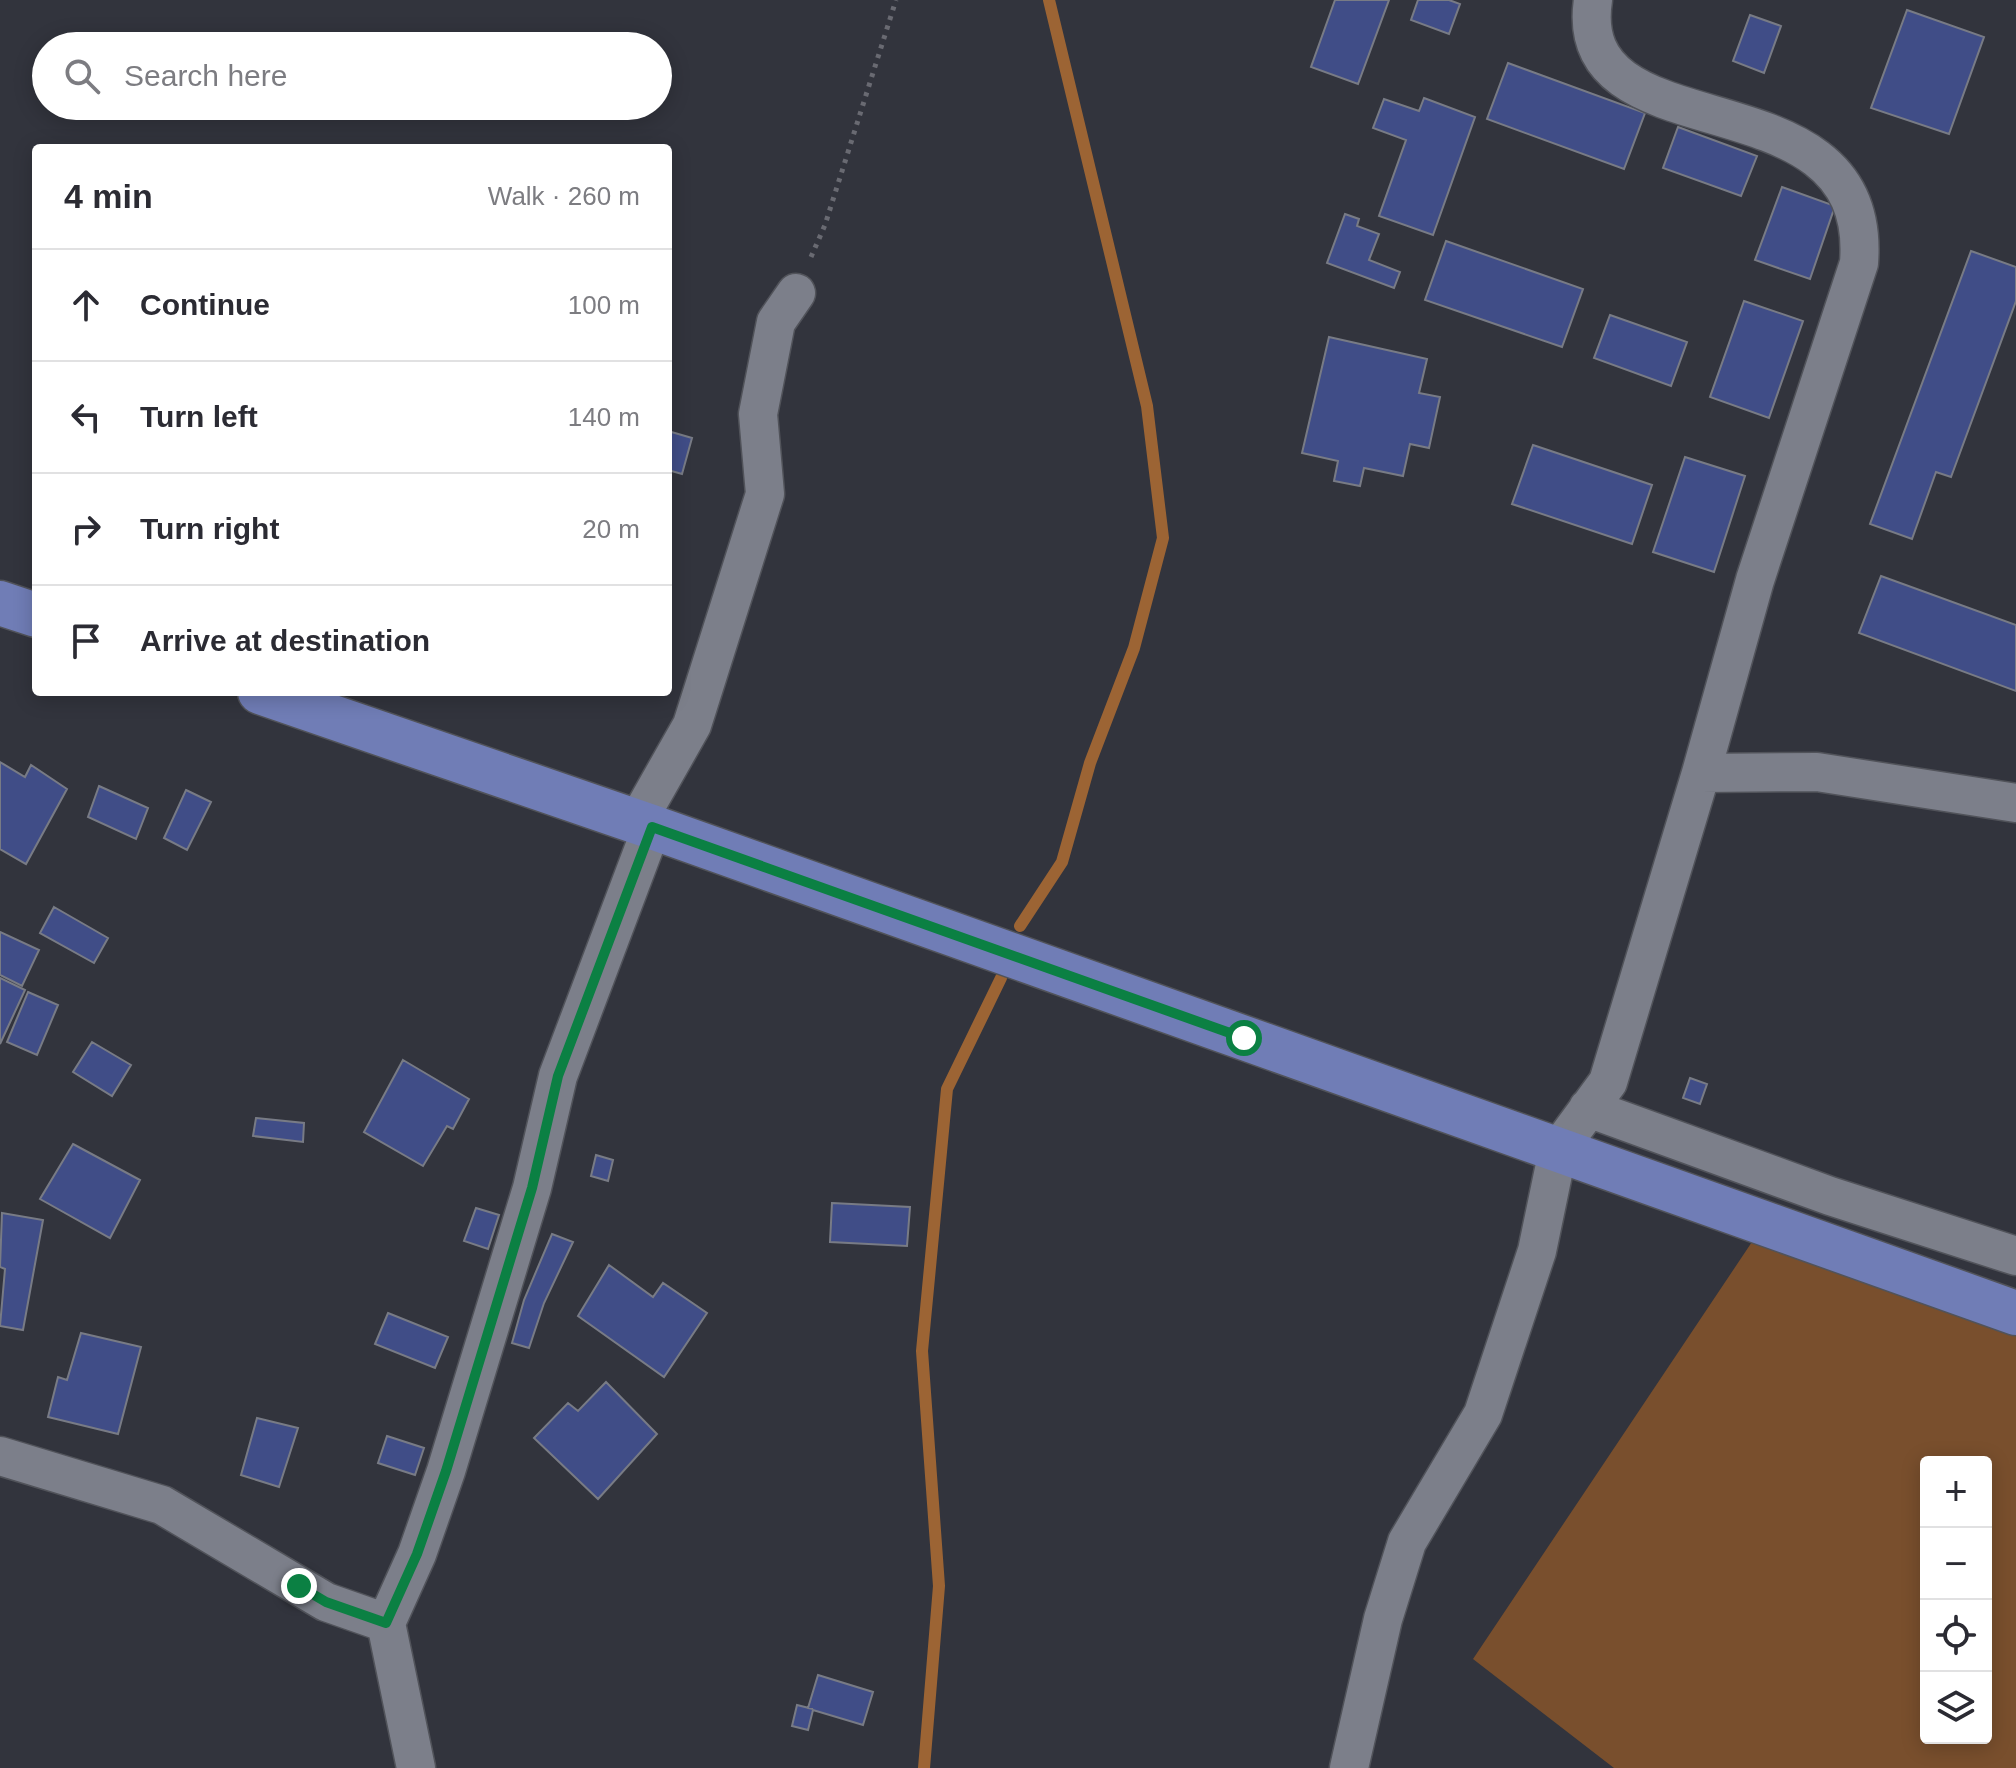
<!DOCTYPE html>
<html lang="en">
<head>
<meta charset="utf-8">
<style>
	:root { --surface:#fff; --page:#f7f7f7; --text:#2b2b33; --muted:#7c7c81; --line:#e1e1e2 }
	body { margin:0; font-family:Arial,sans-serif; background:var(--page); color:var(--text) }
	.controls { position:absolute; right:24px; bottom:24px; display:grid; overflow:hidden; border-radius:8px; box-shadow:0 4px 20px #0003 }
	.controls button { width:72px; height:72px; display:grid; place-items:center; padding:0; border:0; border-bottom:2px solid var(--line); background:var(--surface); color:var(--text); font:40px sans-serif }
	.stop { position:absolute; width:24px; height:24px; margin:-18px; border:6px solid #0b8043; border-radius:50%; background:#fff }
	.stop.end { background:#0b8043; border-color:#fff; box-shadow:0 2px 8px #0008 }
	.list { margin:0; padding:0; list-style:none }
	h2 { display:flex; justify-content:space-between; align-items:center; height:104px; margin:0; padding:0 32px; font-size:34px }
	h2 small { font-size:26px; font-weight:400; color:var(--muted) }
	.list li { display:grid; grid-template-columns:52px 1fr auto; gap:24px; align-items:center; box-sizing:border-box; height:112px; padding:0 32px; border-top:2px solid var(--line) }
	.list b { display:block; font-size:30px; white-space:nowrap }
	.list em { font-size:26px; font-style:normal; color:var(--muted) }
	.icon { flex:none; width:44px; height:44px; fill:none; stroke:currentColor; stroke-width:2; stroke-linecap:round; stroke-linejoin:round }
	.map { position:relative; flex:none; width:2016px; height:1768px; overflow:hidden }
	.search { position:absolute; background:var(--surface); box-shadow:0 4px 20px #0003; left:32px; top:32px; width:640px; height:88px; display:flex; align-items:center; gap:20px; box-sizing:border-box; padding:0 28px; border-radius:44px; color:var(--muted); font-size:30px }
	.panel { position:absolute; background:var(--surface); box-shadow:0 4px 20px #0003; left:32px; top:144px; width:640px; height:552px; border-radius:8px }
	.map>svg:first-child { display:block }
</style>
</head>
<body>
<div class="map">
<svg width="2016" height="1768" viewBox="0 0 2016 1768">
	<rect width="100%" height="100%" fill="#32343d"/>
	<!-- green -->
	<path fill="#794f2d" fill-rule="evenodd" d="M1774,1209L2016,1292V1768H1614L1473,1659ZM1926,1462H1986V1738H1926Z"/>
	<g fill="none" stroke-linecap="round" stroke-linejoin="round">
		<!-- stream -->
		<path stroke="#9c6434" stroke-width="12" d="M1020,926L1062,862L1090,763L1134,648L1163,538L1147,406L1049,0
			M924,1768L939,1586L922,1351L947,1089L1001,978"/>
	</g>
	<!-- building -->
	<path fill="#404d87" stroke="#787b85" stroke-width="2" d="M1335,0H1389L1358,84L1311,67Z
		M1418,0H1449L1460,4L1449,34L1411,20Z
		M1907,10L1984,37L1949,134L1871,108Z
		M1750,15L1781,26L1764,73L1733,61Z
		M1508,63L1645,113L1624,169L1487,119Z
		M1424,98L1475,117L1433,235L1379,216L1406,140L1373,128L1384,99L1419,111Z
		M1678,127L1757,156L1741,196L1663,168Z
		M1782,187L1835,206L1810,279L1755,260Z
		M1345,214L1359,219L1357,226L1379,234L1369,260L1400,272L1394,288L1327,263Z
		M1446,241L1583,289L1562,347L1425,300Z
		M1971,251L2016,267V301L1951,477L1936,472L1912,539L1870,524Z
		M1744,301L1803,321L1769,418L1710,397Z
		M1610,315L1687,342L1671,386L1594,358Z
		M1329,337L1427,359L1419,393L1440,397L1429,448L1410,444L1403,476L1364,468L1360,486L1334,481L1338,461L1302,453Z
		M668,431L692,438L682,474L668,470Z
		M1533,445L1652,485L1632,544L1512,504Z
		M1685,457L1745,476L1714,572L1653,552Z
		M1881,576L2016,625V691L1859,633Z
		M0,762L25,777L31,765L67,789L26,864L0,849Z
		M99,786L148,808L136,839L88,817Z
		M186,790L211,802L187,850L164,838Z
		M54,907L108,938L94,963L40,933Z
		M0,932L39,950L22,986L0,975Z
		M0,978L25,990L0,1044Z
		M28,992L58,1005L37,1055L7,1042Z
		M92,1042L131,1065L112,1096L73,1072Z
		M403,1060L469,1099L453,1129L447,1126L423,1166L364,1132Z
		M1690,1078L1707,1084L1700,1104L1683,1098Z
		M256,1118L304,1123L303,1142L253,1136Z
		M73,1144L140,1180L110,1238L40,1199Z
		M596,1155L613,1160L608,1181L591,1176Z
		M832,1203L910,1207L907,1246L830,1242Z
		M476,1208L499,1215L488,1249L464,1241Z
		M2,1213L43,1220L23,1330L0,1326L5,1269L0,1267Z
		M552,1234L573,1242L544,1303L529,1348L512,1343L524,1300Z
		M609,1265L653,1297L663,1283L707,1313L664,1377L578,1316Z
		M388,1313L448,1337L435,1368L375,1344Z
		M81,1333L141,1347L118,1434L48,1417L58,1377L67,1380Z
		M606,1382L657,1434L598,1499L534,1438L568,1403L578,1411Z
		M257,1418L298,1428L279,1487L241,1475Z
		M387,1436L424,1448L415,1475L378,1463Z
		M818,1675L873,1692L863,1725L813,1710L808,1730L792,1726L797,1705L813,1709L808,1708Z"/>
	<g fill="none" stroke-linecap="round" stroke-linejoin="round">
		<!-- street casing -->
		<g stroke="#51535a" stroke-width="41">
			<path id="street" d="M1701,773L1817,772L2016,803
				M637,822L692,725L765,494L758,414L776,322L796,293
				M1588,1108L1830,1196L2016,1256
				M0,1456L162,1505L326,1602L386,1623
				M416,1768L386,1623L417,1554L446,1471L532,1188L558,1076L652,827
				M1349,1768L1383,1619L1407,1542L1483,1414L1537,1251L1558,1150L1608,1082L1701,773L1755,580L1859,263C1874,66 1569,160 1593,0"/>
		</g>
		<!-- primary casing -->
		<g stroke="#51535a" stroke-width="47">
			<path id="primary" d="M0,603L36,615
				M260,692L652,827L2016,1313"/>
		</g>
		<!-- path -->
		<path stroke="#696a72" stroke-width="5" stroke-dasharray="4 6" stroke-linecap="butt" d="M811,257L825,225L896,0"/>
		<!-- street -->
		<use href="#street" stroke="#7c7f8a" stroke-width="38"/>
		<!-- primary -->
		<use href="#primary" stroke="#707db6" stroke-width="44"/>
	</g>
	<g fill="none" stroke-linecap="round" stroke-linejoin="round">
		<!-- route -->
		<path stroke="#0b8043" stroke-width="10" d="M299,1586L326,1602L386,1623L417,1554L446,1471L532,1188L558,1076L652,827L1244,1038"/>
	</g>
</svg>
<div class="controls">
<button>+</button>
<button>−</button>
<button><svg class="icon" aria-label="locate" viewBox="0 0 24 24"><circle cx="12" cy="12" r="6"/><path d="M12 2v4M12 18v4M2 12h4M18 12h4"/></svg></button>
<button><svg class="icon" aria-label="layers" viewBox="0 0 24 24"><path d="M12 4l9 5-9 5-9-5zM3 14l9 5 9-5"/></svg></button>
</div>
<div class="stop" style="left:1244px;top:1038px"></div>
<div class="stop end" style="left:299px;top:1586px"></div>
<div class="search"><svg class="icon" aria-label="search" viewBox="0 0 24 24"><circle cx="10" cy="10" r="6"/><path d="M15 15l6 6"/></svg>Search here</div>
<section class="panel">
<h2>4 min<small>Walk · 260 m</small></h2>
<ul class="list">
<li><svg class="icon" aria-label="ahead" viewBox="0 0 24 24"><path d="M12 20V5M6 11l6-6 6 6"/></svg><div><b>Continue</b></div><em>100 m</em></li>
<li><svg class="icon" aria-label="left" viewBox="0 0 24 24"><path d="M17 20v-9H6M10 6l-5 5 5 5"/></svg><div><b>Turn left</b></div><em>140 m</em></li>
<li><svg class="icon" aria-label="right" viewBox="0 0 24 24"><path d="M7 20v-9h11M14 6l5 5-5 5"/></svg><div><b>Turn right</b></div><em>20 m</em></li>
<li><svg class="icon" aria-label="arrive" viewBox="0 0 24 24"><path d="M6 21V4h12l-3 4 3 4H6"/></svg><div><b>Arrive at destination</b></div></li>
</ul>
</section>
</div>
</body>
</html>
